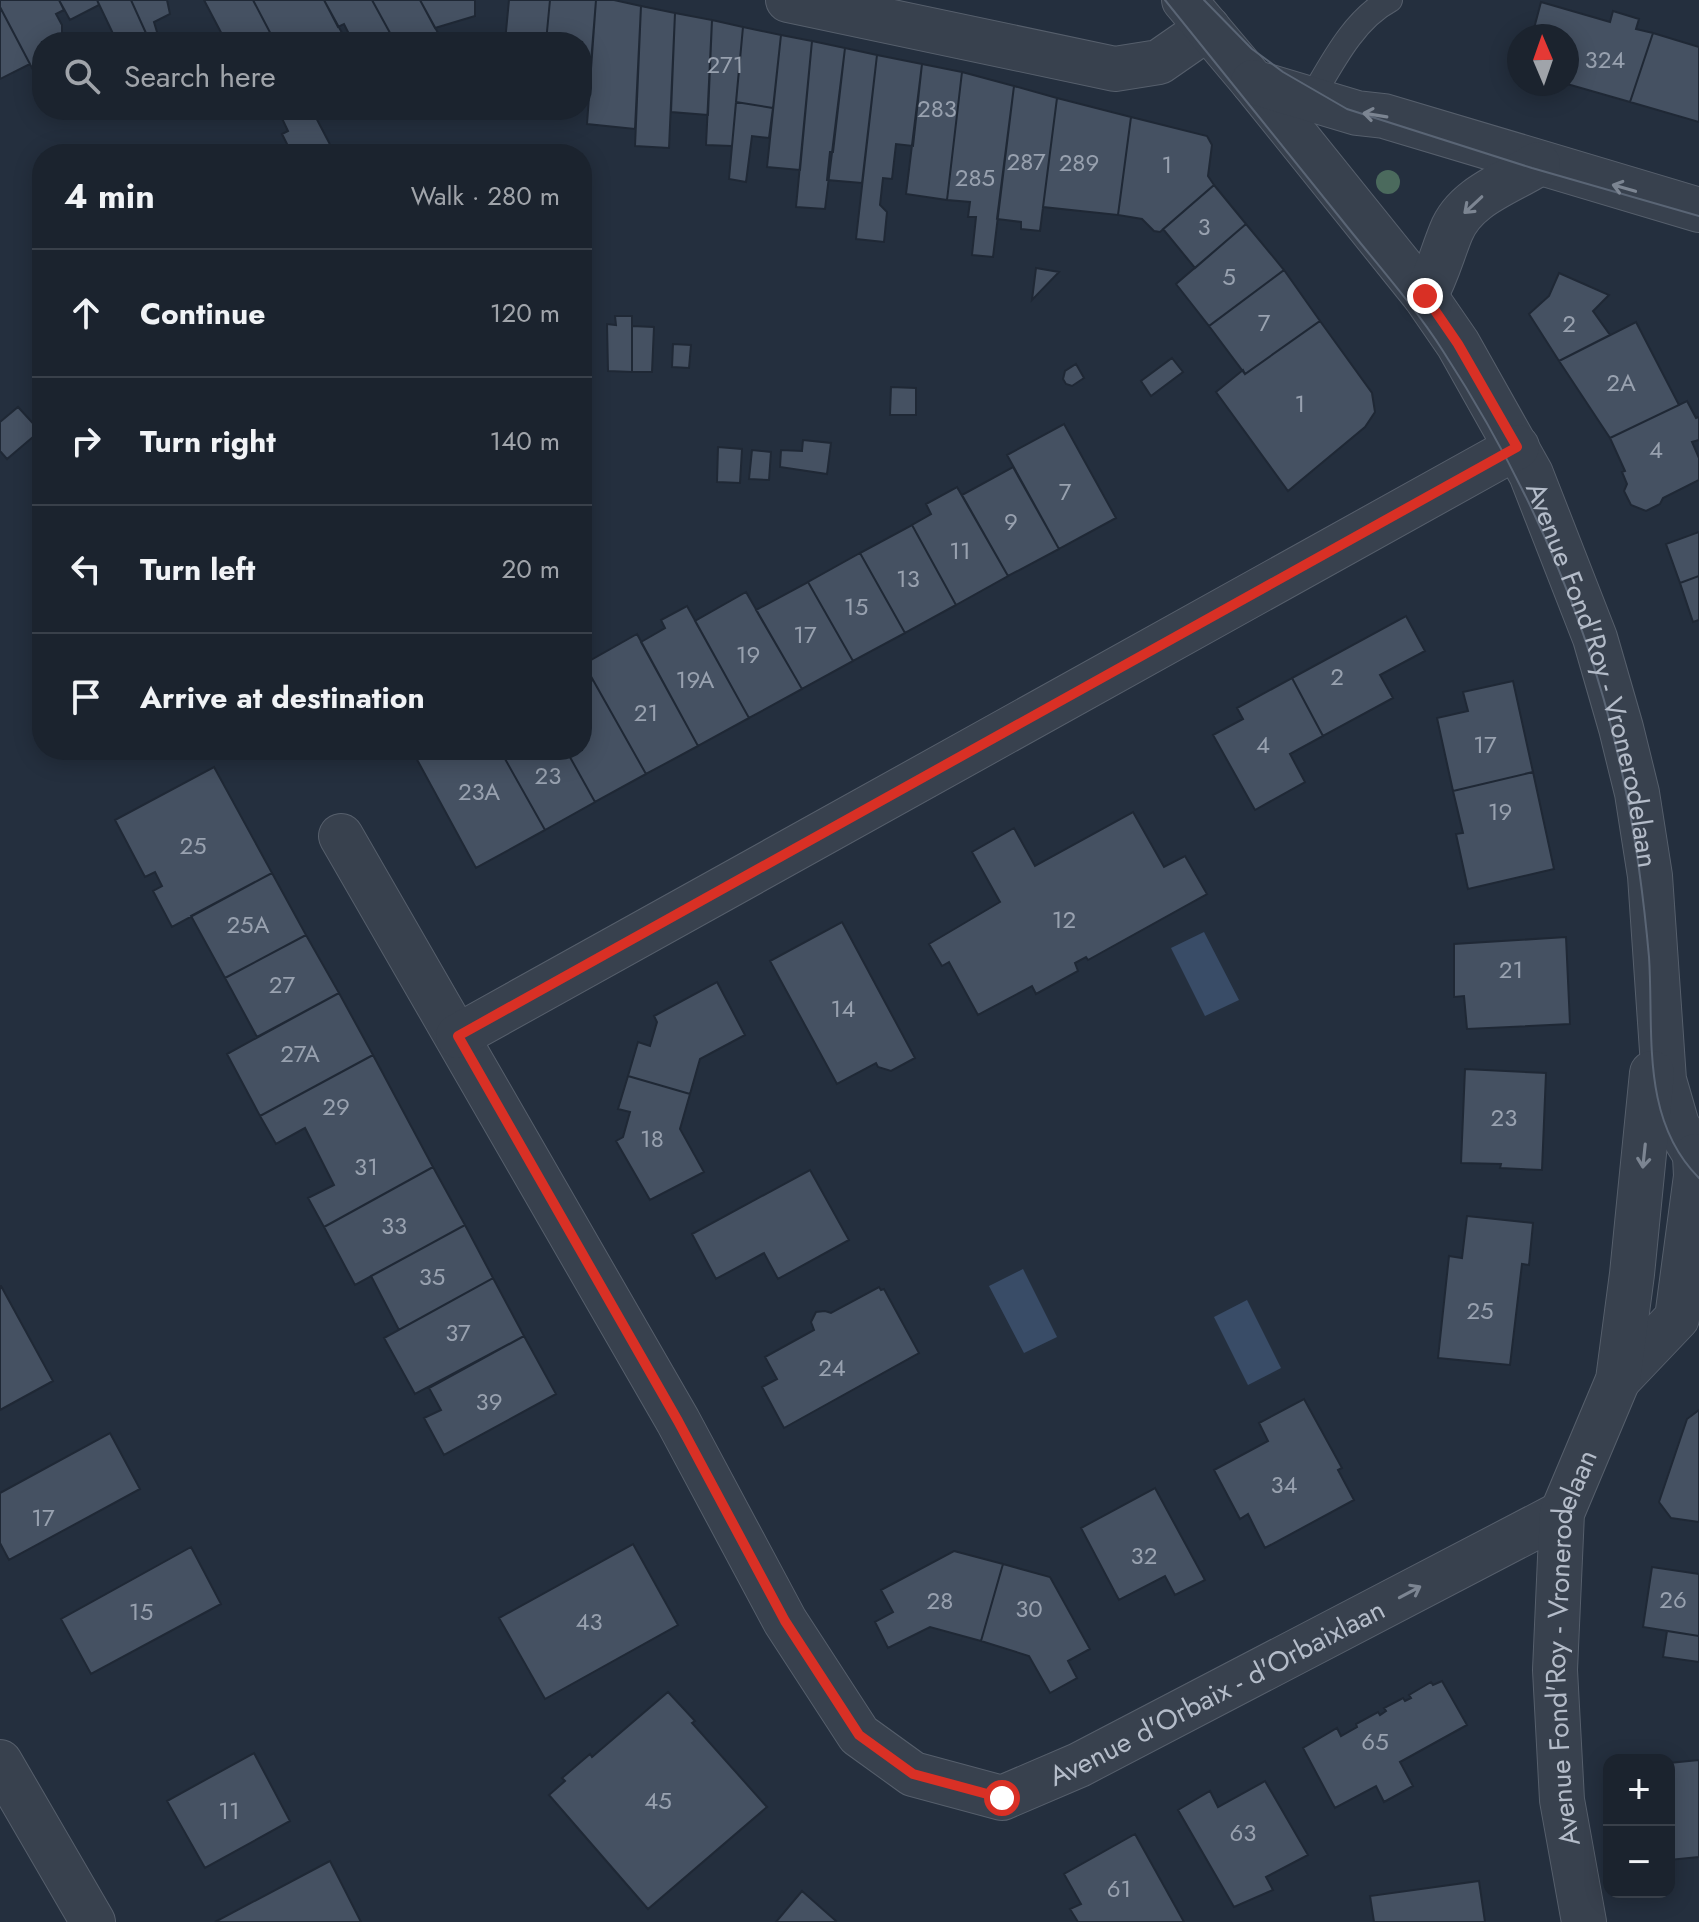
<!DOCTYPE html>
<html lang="en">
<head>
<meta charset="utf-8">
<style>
	:root { --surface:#1b232e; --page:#282f3a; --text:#f1f3f6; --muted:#a0a4aa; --line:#39404a }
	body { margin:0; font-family:Jost,sans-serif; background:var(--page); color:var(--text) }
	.controls { position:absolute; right:24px; bottom:24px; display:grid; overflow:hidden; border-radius:16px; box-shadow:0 4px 20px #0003 }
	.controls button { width:72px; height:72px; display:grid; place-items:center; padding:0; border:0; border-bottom:2px solid var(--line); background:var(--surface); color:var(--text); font:40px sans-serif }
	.compass { position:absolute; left:1507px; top:24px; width:72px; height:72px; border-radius:50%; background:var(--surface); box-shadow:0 4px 20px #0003; rotate:358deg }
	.stop { position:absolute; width:24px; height:24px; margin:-18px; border:6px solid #d93025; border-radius:50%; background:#fff }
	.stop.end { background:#d93025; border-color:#fff; box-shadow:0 2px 8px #0008 }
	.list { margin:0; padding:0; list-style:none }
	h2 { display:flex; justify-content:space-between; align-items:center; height:104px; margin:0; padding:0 32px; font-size:34px }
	h2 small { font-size:26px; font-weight:400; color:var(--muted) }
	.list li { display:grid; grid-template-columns:52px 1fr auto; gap:24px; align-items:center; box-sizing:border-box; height:128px; padding:0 32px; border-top:2px solid var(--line) }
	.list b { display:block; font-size:30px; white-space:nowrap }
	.list em { font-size:26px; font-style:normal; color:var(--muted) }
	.icon { flex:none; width:44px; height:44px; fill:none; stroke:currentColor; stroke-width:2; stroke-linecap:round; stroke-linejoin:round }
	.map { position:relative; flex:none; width:1699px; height:1922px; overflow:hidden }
	.search { position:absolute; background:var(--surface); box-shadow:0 4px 20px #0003; left:32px; top:32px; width:560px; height:88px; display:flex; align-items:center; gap:20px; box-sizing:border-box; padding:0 28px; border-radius:32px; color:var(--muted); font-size:30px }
	.panel { position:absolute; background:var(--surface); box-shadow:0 4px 20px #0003; left:32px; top:144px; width:560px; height:616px; border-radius:32px }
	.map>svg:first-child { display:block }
</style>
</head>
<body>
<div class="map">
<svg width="1699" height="1922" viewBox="0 0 1699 1922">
	<rect width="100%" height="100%" fill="#242f3e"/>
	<!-- water -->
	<path fill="#394c67" d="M1204,932L1239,1000L1205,1016L1171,948Z
		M1023,1269L1057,1337L1024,1353L989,1286Z
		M1247,1300L1281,1368L1248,1385L1214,1317Z"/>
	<!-- building -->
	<path fill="#455162" stroke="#1f2835" stroke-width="2" d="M0,0H59L64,10L56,14L62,25V42H42V63L32,68L0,7Z
		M59,0H97L99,5L70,20Z
		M97,0H131L150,42H117Z
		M131,0H167L170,14L154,22L160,42H150Z
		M204,0H253L275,42H226Z
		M253,0H324L347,42H275Z
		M324,0H372L395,42H353L344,24L338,27Z
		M372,0H420L443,42H395Z
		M420,0H475V16L435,28Z
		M509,0H550L546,42H505Z
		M550,0H596L588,100L582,99V42H546Z
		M596,0H614L641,6L635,129L587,124Z
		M1541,2L1610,22L1613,11L1639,19L1636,29L1653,33L1630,102L1567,84V36H1532Z
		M641,6L675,13L669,148L635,146Z
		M0,7L30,64L0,79Z
		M675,13L712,20L708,115L671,112Z
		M712,20L743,27L732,146L706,145Z
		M743,27L781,35L773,108L736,102Z
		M1653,33L1699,47V122L1630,102Z
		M781,35L812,41L800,170L767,167Z
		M812,41L845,48L825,209L796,207Z
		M845,48L877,55L862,183L827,180L830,152H833Z
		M877,55L922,64L913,146L896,144L892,179L883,178L880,205L887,212L884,242L856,239Z
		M922,64L962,72L947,200L906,194Z
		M962,72L1014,86L993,257L972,255L976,217H968L970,202L947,200Z
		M1014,86L1057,98L1040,231L1021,229V222L997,219Z
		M1057,98L1131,117L1118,215L1043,207Z
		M736,102L773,108L769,138L752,136L746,182L729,179Z
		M278,110H312L335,154H292L282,134L288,131Z
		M1131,117L1207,136L1212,145L1208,176L1214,185L1160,232L1154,231L1142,219L1118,215Z
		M1214,185L1246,224L1195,268L1163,229Z
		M1246,224L1284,270L1209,326L1176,284Z
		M1036,268L1059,272L1032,300Z
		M1284,270L1320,321L1245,374L1209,326Z
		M1559,273L1609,295L1593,311L1610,335L1559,361L1529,314L1549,296Z
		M615,316H632V372L608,371L607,324L616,325Z
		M1320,321L1372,393L1375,412L1365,427L1288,491L1216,392L1243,370L1245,374Z
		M1636,322L1679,405L1610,438L1559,361Z
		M632,326L654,327L652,372H632Z
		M673,344L691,345L689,368L672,367Z
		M1172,358L1183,372L1151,396L1141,381Z
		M1076,364L1084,378L1072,386L1066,384L1063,379L1065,371Z
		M891,387L916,388V415H890Z
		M1687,401L1696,418L1699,417V440L1692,442L1699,458V480L1663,498L1660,504L1646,511L1631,505L1624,491L1627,484L1622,472L1625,471L1610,438Z
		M18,407L40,431L7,459L0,451V422Z
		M1064,424L1116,518L1059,549L1007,455Z
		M803,440L831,443L827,474L780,467L781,450L802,451Z
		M718,447L742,449L740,483L717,482Z
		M752,450L771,452L769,480L749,479Z
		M1013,467L1059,549L1008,576L962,495Z
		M957,487L1008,576L956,605L912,525L931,514L926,504Z
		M912,525L956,605L905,633L860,553Z
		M1699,532V576L1680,583L1666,544Z
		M860,553L905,633L853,661L808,582Z
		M1699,576V620L1693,622L1680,583Z
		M808,582L853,661L802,689L756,610Z
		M746,592L802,689L749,718L695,621Z
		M687,606L749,718L698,746L641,642L665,628L661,620Z
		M1406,616L1425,651L1380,675L1393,698L1323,736L1292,678Z
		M637,634L698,746L646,774L584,664Z
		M1292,678L1323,736L1290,754L1305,782L1255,810L1213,735L1243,719L1237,708Z
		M593,680L646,774L595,802L566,750H582V685Z
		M1513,681L1533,772L1453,791L1437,718L1468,711L1463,692Z
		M422,750H500L545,830L476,868L414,754Z
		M500,750H566L595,802L545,830Z
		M214,767L272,873L172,927L153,891L162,886L155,872L145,877L115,820Z
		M1533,772L1554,869L1468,889L1456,834L1463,833L1453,791Z
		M1133,812L1164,867L1185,856L1207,894L1088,960L1086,957L1075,963L1078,971L1036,994L1032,986L978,1015L949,962L942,966L929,944L1000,902L972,852L1014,828L1035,866Z
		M272,873L306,935L225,978L191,916Z
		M842,922L915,1058L891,1071L878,1067L876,1063L837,1084L770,961Z
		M306,935L339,993L257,1037L225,978Z
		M1566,937L1570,1024L1467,1029L1464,996L1454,997V944Z
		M717,982L745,1035L700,1059L690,1094L628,1076L638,1042L650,1046L657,1022L654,1016Z
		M339,993L373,1055L260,1116L227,1054Z
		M373,1055L433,1167L324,1227L308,1198L334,1185L305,1128L276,1144L260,1116Z
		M1465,1069L1546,1073L1542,1170L1500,1168L1501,1164L1461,1163Z
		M628,1076L690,1094L680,1129L704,1172L650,1200L616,1141L623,1137L630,1112L618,1109Z
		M433,1167L465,1225L355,1285L324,1227Z
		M810,1170L849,1240L778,1279L764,1253L716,1279L692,1234Z
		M1467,1216L1533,1223L1529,1265L1522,1264L1510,1365L1438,1358L1449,1256L1462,1258Z
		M465,1225L493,1278L399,1330L371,1276Z
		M493,1278L524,1336L415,1394L384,1338Z
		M1,1286L53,1381L0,1410V1286Z
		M879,1287L881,1290L884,1289L919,1353L784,1428L762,1387L777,1379L765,1357L814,1330L811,1322L816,1312L825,1311L831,1313Z
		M524,1336L556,1394L444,1455L424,1418L441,1410L429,1388Z
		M1304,1399L1342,1468L1338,1470L1354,1500L1265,1548L1248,1514L1240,1519L1214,1470L1268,1441L1259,1423Z
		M1699,1410V1522L1671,1518L1659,1502L1687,1419Z
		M110,1433L140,1489L9,1560L0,1543V1493Z
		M1155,1488L1205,1580L1175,1595L1165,1576L1119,1600L1081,1528Z
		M633,1544L678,1625L545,1699L499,1618Z
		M191,1547L221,1604L91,1674L61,1619Z
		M954,1551L1003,1564L981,1641L930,1627L888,1648L875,1622L893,1612L881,1590Z
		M1003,1564L1050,1577L1090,1649L1068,1661L1077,1678L1050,1693L1029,1656L981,1641Z
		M1652,1567L1699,1574V1636L1643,1627Z
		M1667,1631L1699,1636V1662L1663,1657Z
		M1442,1681L1467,1725L1400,1762L1413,1786L1384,1802L1376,1786L1335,1808L1303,1748L1337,1728L1341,1736L1357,1727L1356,1724L1378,1712L1380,1715L1386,1711L1384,1708L1403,1698L1405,1701L1411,1698L1409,1695L1431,1682L1433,1685Z
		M668,1692L695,1721L692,1723L767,1807L648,1909L549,1795L565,1781L562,1778L590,1754L592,1757Z
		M254,1753L290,1821L205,1868L167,1801Z
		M1699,1760V1857L1669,1860V1763Z
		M1265,1781L1308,1855L1266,1877L1273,1890L1234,1907L1178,1810L1210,1791L1218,1807Z
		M1135,1834L1184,1922H1078L1070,1909L1081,1904L1064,1874Z
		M330,1861L361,1922H215L328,1862Z
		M1479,1881L1485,1922H1374L1370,1896Z
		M802,1891L836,1921L835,1922H776Z"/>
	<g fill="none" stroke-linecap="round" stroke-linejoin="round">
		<!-- service casing -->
		<g stroke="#565f6c" stroke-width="26">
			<path id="service" d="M1312,97C1332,63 1354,19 1390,0"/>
		</g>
		<!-- minor casing -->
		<g stroke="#565f6c" stroke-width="46">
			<g id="minor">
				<path d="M788,0L1115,69L1159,62L1208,28"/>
				<path id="s1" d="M1184,0L1253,82L1425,296L1458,344L1531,474L1595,638L1621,728L1637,793L1650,876L1664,1080L1677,1125L1699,1161"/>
				<path d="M1253,82L1357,113L1384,116L1699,210"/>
				<path d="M1425,296C1437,275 1442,254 1451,232C1465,196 1508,183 1538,164"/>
				<path id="s2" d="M341,836L678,1421L785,1621L859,1735L913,1774L1002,1798L1079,1765L1562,1513"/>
				<path d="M458,1036L1517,447"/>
				<path d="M1618,1380L1677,1318L1696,1176L1695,1156"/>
				<path d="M0,1762L93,1922"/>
				<path id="s3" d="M1584,1922L1562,1800L1555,1670L1562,1513L1618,1380L1632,1274L1652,1073"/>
			</g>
		</g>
		<!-- service -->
		<use href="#service" stroke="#38414e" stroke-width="24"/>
		<!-- minor -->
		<use href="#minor" stroke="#38414e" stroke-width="44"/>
		<!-- tram -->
		<path stroke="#5a6575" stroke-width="2" d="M1165,0C1224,73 1282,146 1341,219C1375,262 1413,304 1443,351C1530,485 1595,634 1626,792C1637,847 1644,901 1649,957C1654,1033 1640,1119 1699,1178
			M1204,0L1252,49L1283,72L1347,109L1532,168L1699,216"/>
	</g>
	<!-- trees -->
	<circle fill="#4b6a5d" cx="1388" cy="182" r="12"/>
	<!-- one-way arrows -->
	<defs><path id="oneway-shaft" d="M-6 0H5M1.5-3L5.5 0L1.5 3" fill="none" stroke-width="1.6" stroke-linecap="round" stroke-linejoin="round" transform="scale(2)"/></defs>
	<g stroke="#7c8592">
		<use href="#oneway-shaft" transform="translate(1375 115) rotate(-171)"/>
		<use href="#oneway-shaft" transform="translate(1624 188) rotate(-164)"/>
		<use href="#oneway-shaft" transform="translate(1473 205) rotate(137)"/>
		<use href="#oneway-shaft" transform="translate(1644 1156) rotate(96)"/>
		<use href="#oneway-shaft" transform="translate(1410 1592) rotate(-28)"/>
	</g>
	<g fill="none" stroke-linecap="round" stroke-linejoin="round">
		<!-- route -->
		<path stroke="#d93025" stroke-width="10" d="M1002,1798L913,1774L859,1735L785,1621L678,1421L458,1036L1517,447L1458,344L1425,296"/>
	</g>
	<g text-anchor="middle" stroke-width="8" stroke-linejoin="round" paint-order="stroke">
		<!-- number labels -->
		<g font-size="24" fill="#98a1af">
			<text x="1605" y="68">324</text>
			<text x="725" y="73">271</text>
			<text x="937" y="117">283</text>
			<text x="1026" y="170">287</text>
			<text x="1079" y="171">289</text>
			<text x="1167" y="173">1</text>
			<text x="975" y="186">285</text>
			<text x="1204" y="235">3</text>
			<text x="1229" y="285">5</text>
			<text x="1264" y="331">7</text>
			<text x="1569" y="332">2</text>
			<text x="1621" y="391">2A</text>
			<text x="1300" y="412">1</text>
			<text x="1656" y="458">4</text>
			<text x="1065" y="500">7</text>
			<text x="1011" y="530">9</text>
			<text x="960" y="559">11</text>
			<text x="908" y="587">13</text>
			<text x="856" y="615">15</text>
			<text x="805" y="643">17</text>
			<text x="748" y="663">19</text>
			<text x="1337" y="685">2</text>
			<text x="695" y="688">19A</text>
			<text x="646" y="721">21</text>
			<text x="1263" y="753">4</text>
			<text x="1485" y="753">17</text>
			<text x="548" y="784">23</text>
			<text x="479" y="800">23A</text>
			<text x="1500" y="820">19</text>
			<text x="193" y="854">25</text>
			<text x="1064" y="928">12</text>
			<text x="248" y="933">25A</text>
			<text x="1511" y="978">21</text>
			<text x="282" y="993">27</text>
			<text x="843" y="1017">14</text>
			<text x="300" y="1062">27A</text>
			<text x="336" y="1115">29</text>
			<text x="1504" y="1126">23</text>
			<text x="652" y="1147">18</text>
			<text x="366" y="1175">31</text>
			<text x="394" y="1234">33</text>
			<text x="432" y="1285">35</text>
			<text x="1480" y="1319">25</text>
			<text x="458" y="1341">37</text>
			<text x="832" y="1376">24</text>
			<text x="489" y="1410">39</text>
			<text x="1284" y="1493">34</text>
			<text x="43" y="1526">17</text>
			<text x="1144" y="1564">32</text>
			<text x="1673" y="1608">26</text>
			<text x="940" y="1609">28</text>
			<text x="1029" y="1617">30</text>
			<text x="141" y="1620">15</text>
			<text x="589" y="1630">43</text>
			<text x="1375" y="1750">65</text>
			<text x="658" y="1809">45</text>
			<text x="229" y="1819">11</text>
			<text x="1243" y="1841">63</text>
			<text x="1119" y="1897">61</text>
		</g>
		<!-- street labels -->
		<g font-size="28" fill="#b4bcc9" stroke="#1d2633">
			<text dy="10" stroke="none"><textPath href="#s1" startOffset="800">Avenue Fond'Roy - Vronerodelaan</textPath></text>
			<text dy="10" stroke="none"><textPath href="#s3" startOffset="278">Avenue Fond'Roy - Vronerodelaan</textPath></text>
			<text dy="10" stroke="none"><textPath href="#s2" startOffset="1436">Avenue d'Orbaix - d'Orbaixlaan</textPath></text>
		</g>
	</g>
</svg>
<div class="controls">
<button>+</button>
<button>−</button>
</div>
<svg class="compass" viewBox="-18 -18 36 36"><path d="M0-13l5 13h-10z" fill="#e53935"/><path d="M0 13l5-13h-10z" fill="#a0a4aa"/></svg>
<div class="stop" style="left:1002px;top:1798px"></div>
<div class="stop end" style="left:1425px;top:296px"></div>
<div class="search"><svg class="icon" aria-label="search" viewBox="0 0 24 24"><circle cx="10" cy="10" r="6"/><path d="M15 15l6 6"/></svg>Search here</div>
<section class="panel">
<h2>4 min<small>Walk · 280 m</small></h2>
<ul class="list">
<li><svg class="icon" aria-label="ahead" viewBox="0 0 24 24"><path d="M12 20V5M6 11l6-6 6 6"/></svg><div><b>Continue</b></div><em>120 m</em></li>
<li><svg class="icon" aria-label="right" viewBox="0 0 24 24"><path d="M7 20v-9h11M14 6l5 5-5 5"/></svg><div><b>Turn right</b></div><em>140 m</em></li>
<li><svg class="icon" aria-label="left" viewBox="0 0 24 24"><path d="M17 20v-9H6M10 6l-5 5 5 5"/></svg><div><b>Turn left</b></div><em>20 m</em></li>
<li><svg class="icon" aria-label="arrive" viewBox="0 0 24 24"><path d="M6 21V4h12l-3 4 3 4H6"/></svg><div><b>Arrive at destination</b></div></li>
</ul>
</section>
</div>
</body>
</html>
